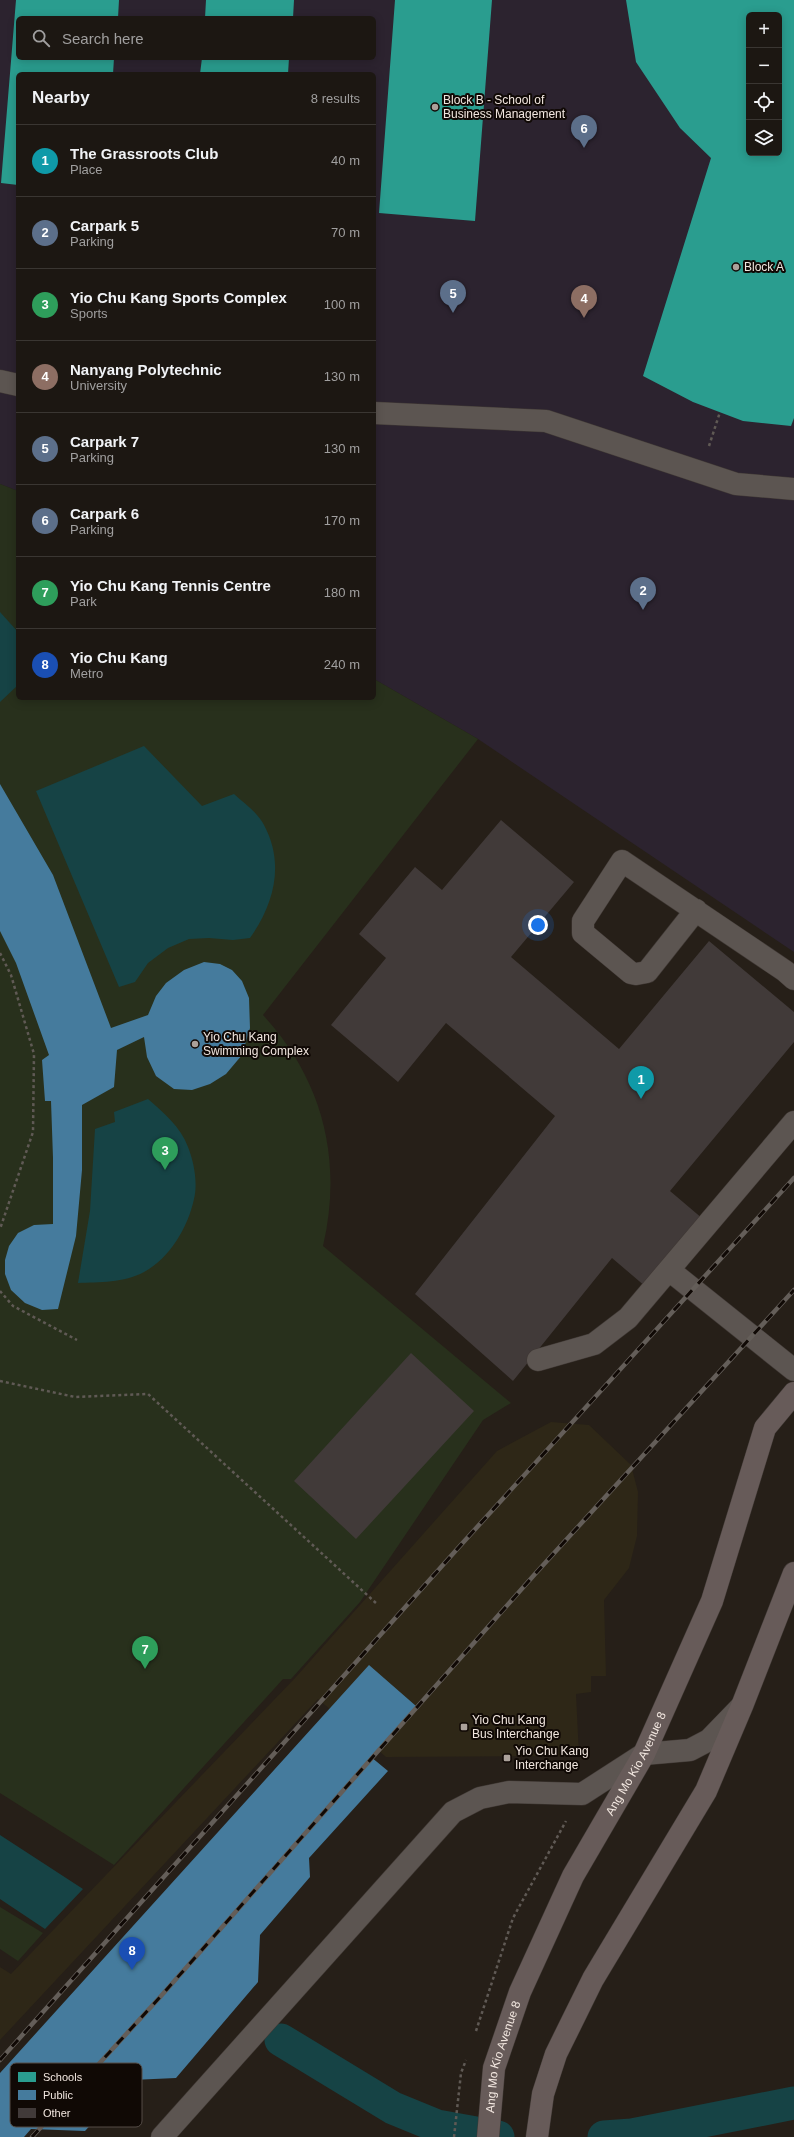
<!DOCTYPE html>
<html lang="en">
<head>
<meta charset="utf-8">
<style>
	:root { --surface:#1c1712; --page:#25201b; --text:#f1f3f6; --muted:#a09f9f; --line:#3a3632; --accent:#b45309 }
	body { margin:0; font-family:Helvetica,sans-serif; background:var(--page); color:var(--text) }
	.controls { position:absolute; right:12px; top:12px; display:grid; overflow:hidden; border-radius:6px; box-shadow:0 2px 10px #0003 }
	.controls button { width:36px; height:36px; display:grid; place-items:center; padding:0; border:0; border-bottom:1px solid var(--line); background:var(--surface); color:var(--text); font:20px sans-serif }
	.you { position:absolute; left:538px; top:925px; width:14px; height:14px; margin:-10px; border:3px solid #fff; border-radius:50%; background:#1a73e8; box-shadow:0 0 0 6px #1a73e833 }
	.badge { display:grid; place-items:center; width:26px; height:26px; border-radius:50%; background:var(--accent); color:#fff; font-size:13px; font-weight:700 }
	.pin { position:absolute; translate:-50% -33px; filter:drop-shadow(0 1px 2px #0008) }
	.pin::after { content:''; position:absolute; top:21px; width:14px; height:12px; background:inherit; clip-path:polygon(0 0,100% 0,50% 100%) }
	.list { margin:0; padding:0; list-style:none }
	h2 { display:flex; justify-content:space-between; align-items:center; height:52px; margin:0; padding:0 16px; font-size:17px }
	h2 small { font-size:13px; font-weight:400; color:var(--muted) }
	.list li { display:grid; grid-template-columns:26px 1fr auto; gap:12px; align-items:center; box-sizing:border-box; height:72px; padding:0 16px; border-top:1px solid var(--line) }
	.list b { display:block; font-size:15px; white-space:nowrap }
	.list p { margin:0; font-size:13px; white-space:nowrap; color:var(--muted) }
	.list em { font-size:13px; font-style:normal; color:var(--muted) }
	.icon { flex:none; width:22px; height:22px; fill:none; stroke:currentColor; stroke-width:2; stroke-linecap:round; stroke-linejoin:round }
	.map { position:relative; flex:none; width:794px; height:2137px; overflow:hidden }
	.search { position:absolute; background:var(--surface); box-shadow:0 2px 10px #0003; left:16px; top:16px; width:360px; height:44px; display:flex; align-items:center; gap:10px; box-sizing:border-box; padding:0 14px; border-radius:6px; color:var(--muted); font-size:15px }
	.panel { position:absolute; background:var(--surface); box-shadow:0 2px 10px #0003; left:16px; top:72px; width:360px; height:628px; border-radius:6px }
	.map>svg:first-child { display:block }
</style>
</head>
<body>
<div class="map">
<svg width="794" height="2137" viewBox="0 0 794 2137">
	<rect width="100%" height="100%" fill="#261f18"/>
	<!-- industrial -->
	<path fill="#2e2717" d="M551,1422L589,1425L631,1465L638,1492L637,1536L629,1568L604,1600L606,1676H591V1692L576,1694L579,1756L386,1757L318,1699L0,2040V1967L11,1974L296,1677L497,1451Z"/>
	<!-- education -->
	<path fill="#2c232f" fill-rule="evenodd" d="M0,0H794V952L478,739L374,679V74H18V491L0,484ZM749,15H779V153H749ZM18,18H374V58H18Z"/>
	<!-- green -->
	<path fill="#28301c" d="M0,484L18,491V698H374V679L478,739L263,1015C323,1080 343,1160 323,1246L511,1403L483,1420L360,1602L291,1679H283L114,1865L0,1793Z
		M0,1907L43,1933L18,1961L0,1949Z"/>
	<!-- water -->
	<path fill="#164345" d="M0,612L18,632V685L0,702Z
		M144,746L202,806L234,794C244,803 258,813 264,825C285,864 274,904 250,938L233,940L209,938L189,939L168,948L148,963L135,982L119,987L36,791Z
		M148,1099C163,1112 181,1127 188,1147C194,1162 198,1183 194,1199C188,1227 170,1258 144,1272C124,1283 99,1282 78,1283L90,1211L95,1129L115,1122L114,1112Z
		M0,1835L83,1889L45,1929L0,1899Z"/>
	<!-- schools -->
	<path fill="#2a9d8f" fill-rule="evenodd" d="M16,0H119L118,18H18V58H114L113,74H18V185L1,183Z
		M206,0H294L293,18H205Z
		M395,0H492L475,221L379,213Z
		M626,0H794V418L791,426L743,421L693,402L643,376L711,158L680,128L636,62ZM749,15H779V153H749Z
		M202,58H289L288,74H200Z"/>
	<!-- public -->
	<path fill="#457b9d" d="M0,784L53,875L111,1028L148,1015L156,996L166,983L184,970L204,962L220,964L232,970L242,981L249,998L250,1028L242,1055L226,1074L210,1084L192,1090L174,1089L156,1076L147,1057L144,1037L117,1050L114,1087L82,1105V1170L76,1236L58,1309L42,1310L25,1303L11,1290L5,1274V1260L9,1246L18,1233L34,1225L53,1224V1158L51,1101H45L42,1060L49,1055L16,963L0,931Z
		M369,1665L416,1706L371,1757L388,1771L309,1858L310,1877L260,1935L258,1982L176,2078L132,2080L85,2131L31,2129L24,2137H0V2073Z"/>
	<g fill="none" stroke-linecap="round" stroke-linejoin="round">
		<!-- canal -->
		<path stroke="#164345" stroke-width="33" d="M281,2040L393,2108L437,2126L498,2137
			M604,2137L632,2135L794,2103"/>
	</g>
	<!-- building -->
	<path fill="#413a39" d="M501,820L574,882L511,957L619,1049L709,941L794,1012V1042L670,1191L703,1219L646,1287L612,1258L513,1381L415,1294L555,1116L446,1023L398,1082L331,1025L386,958L359,934L415,867L442,890Z
		M411,1353L474,1411L356,1539L294,1481Z"/>
	<g fill="none" stroke-linecap="round" stroke-linejoin="round">
		<!-- minor casing -->
		<g stroke="#403935" stroke-width="23">
			<path id="minor" d="M0,381L18,385
				M374,413L546,421L736,484L794,489
				M696,910L647,972L636,974L631,973L583,933V921L622,861L785,971L794,979
				M669,1270L794,1370
				M538,1360L594,1344L628,1318L794,1122
				M162,2137L453,1812L480,1798L509,1792L582,1794L644,1754L690,1750L709,1740L741,1707"/>
		</g>
		<!-- major casing -->
		<g stroke="#403935" stroke-width="23">
			<g id="major">
				<path id="s1" d="M488,2137L494,2068L520,1992L573,1876L644,1754L712,1601L765,1428L794,1393"/>
				<path d="M537,2137L543,2094L556,2054L593,1979L706,1791L742,1706L794,1573"/>
			</g>
		</g>
		<!-- path -->
		<path stroke="#605a55" stroke-width="2.5" stroke-dasharray="3 3" stroke-linecap="butt" d="M709,446L720,412
			M0,953L11,975L34,1054L33,1132L0,1229
			M0,1291L13,1306L77,1340
			M0,1381L75,1397L148,1394L377,1604
			M476,2031L513,1918L566,1821
			M454,2137L461,2073L466,2060"/>
		<!-- minor -->
		<use href="#minor" stroke="#5c5551" stroke-width="22"/>
		<!-- major -->
		<use href="#major" stroke="#675b59" stroke-width="22"/>
		<!-- rail casing -->
		<g stroke="#645e59" stroke-width="4.5">
			<path id="rail" d="M0,2060L459,1547L794,1178
				M32,2137L161,1996L535,1574L794,1290"/>
		</g>
		<!-- rail -->
		<use href="#rail" stroke="#100905" stroke-width="3" stroke-dasharray="9" stroke-linecap="butt"/>
	</g>
	<!-- markers -->
	<g fill="#aba19a" stroke="#100905" stroke-width="1.5">
		<circle cx="435" cy="107" r="4"/>
		<circle cx="736" cy="267" r="4"/>
		<circle cx="195" cy="1044" r="4"/>
		<rect x="460" y="1723" width="8" height="8" rx="2"/>
		<rect x="503" y="1754" width="8" height="8" rx="2"/>
	</g>
	<g text-anchor="middle" stroke-width="4" stroke-linejoin="round" paint-order="stroke">
		<!-- poi labels -->
		<g font-size="12" fill="#f2e7e0" stroke="#100905" text-anchor="start">
			<text x="443" y="104">Block B - School of<tspan x="443" dy="14">Business Management</tspan></text>
			<text x="744" y="271">Block A</text>
			<text x="203" y="1041">Yio Chu Kang<tspan x="203" dy="14">Swimming Complex</tspan></text>
			<text x="472" y="1724">Yio Chu Kang<tspan x="472" dy="14">Bus Interchange</tspan></text>
			<text x="515" y="1755">Yio Chu Kang<tspan x="515" dy="14">Interchange</tspan></text>
		</g>
		<!-- street labels -->
		<g font-size="12" fill="#f2e7e0" stroke="#100905">
			<text dy="4" stroke="none"><textPath href="#s1" startOffset="406">Ang Mo Kio Avenue 8</textPath></text>
			<text dy="4" stroke="none"><textPath href="#s1" startOffset="82">Ang Mo Kio Avenue 8</textPath></text>
		</g>
	</g>
	<!-- legend -->
	<rect x="10" y="2063" width="132" height="64" rx="6" fill="#100905" stroke="#544c47" stroke-width="1"/>
	<rect x="18" y="2072" width="18" height="10" fill="#2a9d8f"/>
	<rect x="18" y="2090" width="18" height="10" fill="#457b9d"/>
	<rect x="18" y="2108" width="18" height="10" fill="#413a39"/>
	<g font-size="11" fill="#f2e7e0">
		<text x="43" y="2081">Schools</text>
		<text x="43" y="2099">Public</text>
		<text x="43" y="2117">Other</text>
	</g>
</svg>
<div class="controls">
<button>+</button>
<button>−</button>
<button><svg class="icon" aria-label="locate" viewBox="0 0 24 24"><circle cx="12" cy="12" r="6"/><path d="M12 2v4M12 18v4M2 12h4M18 12h4"/></svg></button>
<button><svg class="icon" aria-label="layers" viewBox="0 0 24 24"><path d="M12 4l9 5-9 5-9-5zM3 14l9 5 9-5"/></svg></button>
</div>
<div class="you"></div>
<div class="pin badge" style="left:641px;top:1099px;background:#0f9aa8">1</div>
<div class="pin badge" style="left:643px;top:610px;background:#5c6f8a">2</div>
<div class="pin badge" style="left:165px;top:1170px;background:#2e9e5b">3</div>
<div class="pin badge" style="left:584px;top:318px;background:#8d6e63">4</div>
<div class="pin badge" style="left:453px;top:313px;background:#5c6f8a">5</div>
<div class="pin badge" style="left:584px;top:148px;background:#5c6f8a">6</div>
<div class="pin badge" style="left:145px;top:1669px;background:#2e9e5b">7</div>
<div class="pin badge" style="left:132px;top:1970px;background:#1a4fb4">8</div>
<div class="search"><svg class="icon" aria-label="search" viewBox="0 0 24 24"><circle cx="10" cy="10" r="6"/><path d="M15 15l6 6"/></svg>Search here</div>
<section class="panel">
<h2>Nearby<small>8 results</small></h2>
<ul class="list">
<li><span class="badge" style="background:#0f9aa8">1</span><div><b>The Grassroots Club</b><p>Place</p></div><em>40 m</em></li>
<li><span class="badge" style="background:#5c6f8a">2</span><div><b>Carpark 5</b><p>Parking</p></div><em>70 m</em></li>
<li><span class="badge" style="background:#2e9e5b">3</span><div><b>Yio Chu Kang Sports Complex</b><p>Sports</p></div><em>100 m</em></li>
<li><span class="badge" style="background:#8d6e63">4</span><div><b>Nanyang Polytechnic</b><p>University</p></div><em>130 m</em></li>
<li><span class="badge" style="background:#5c6f8a">5</span><div><b>Carpark 7</b><p>Parking</p></div><em>130 m</em></li>
<li><span class="badge" style="background:#5c6f8a">6</span><div><b>Carpark 6</b><p>Parking</p></div><em>170 m</em></li>
<li><span class="badge" style="background:#2e9e5b">7</span><div><b>Yio Chu Kang Tennis Centre</b><p>Park</p></div><em>180 m</em></li>
<li><span class="badge" style="background:#1a4fb4">8</span><div><b>Yio Chu Kang</b><p>Metro</p></div><em>240 m</em></li>
</ul>
</section>
</div>
</body>
</html>
